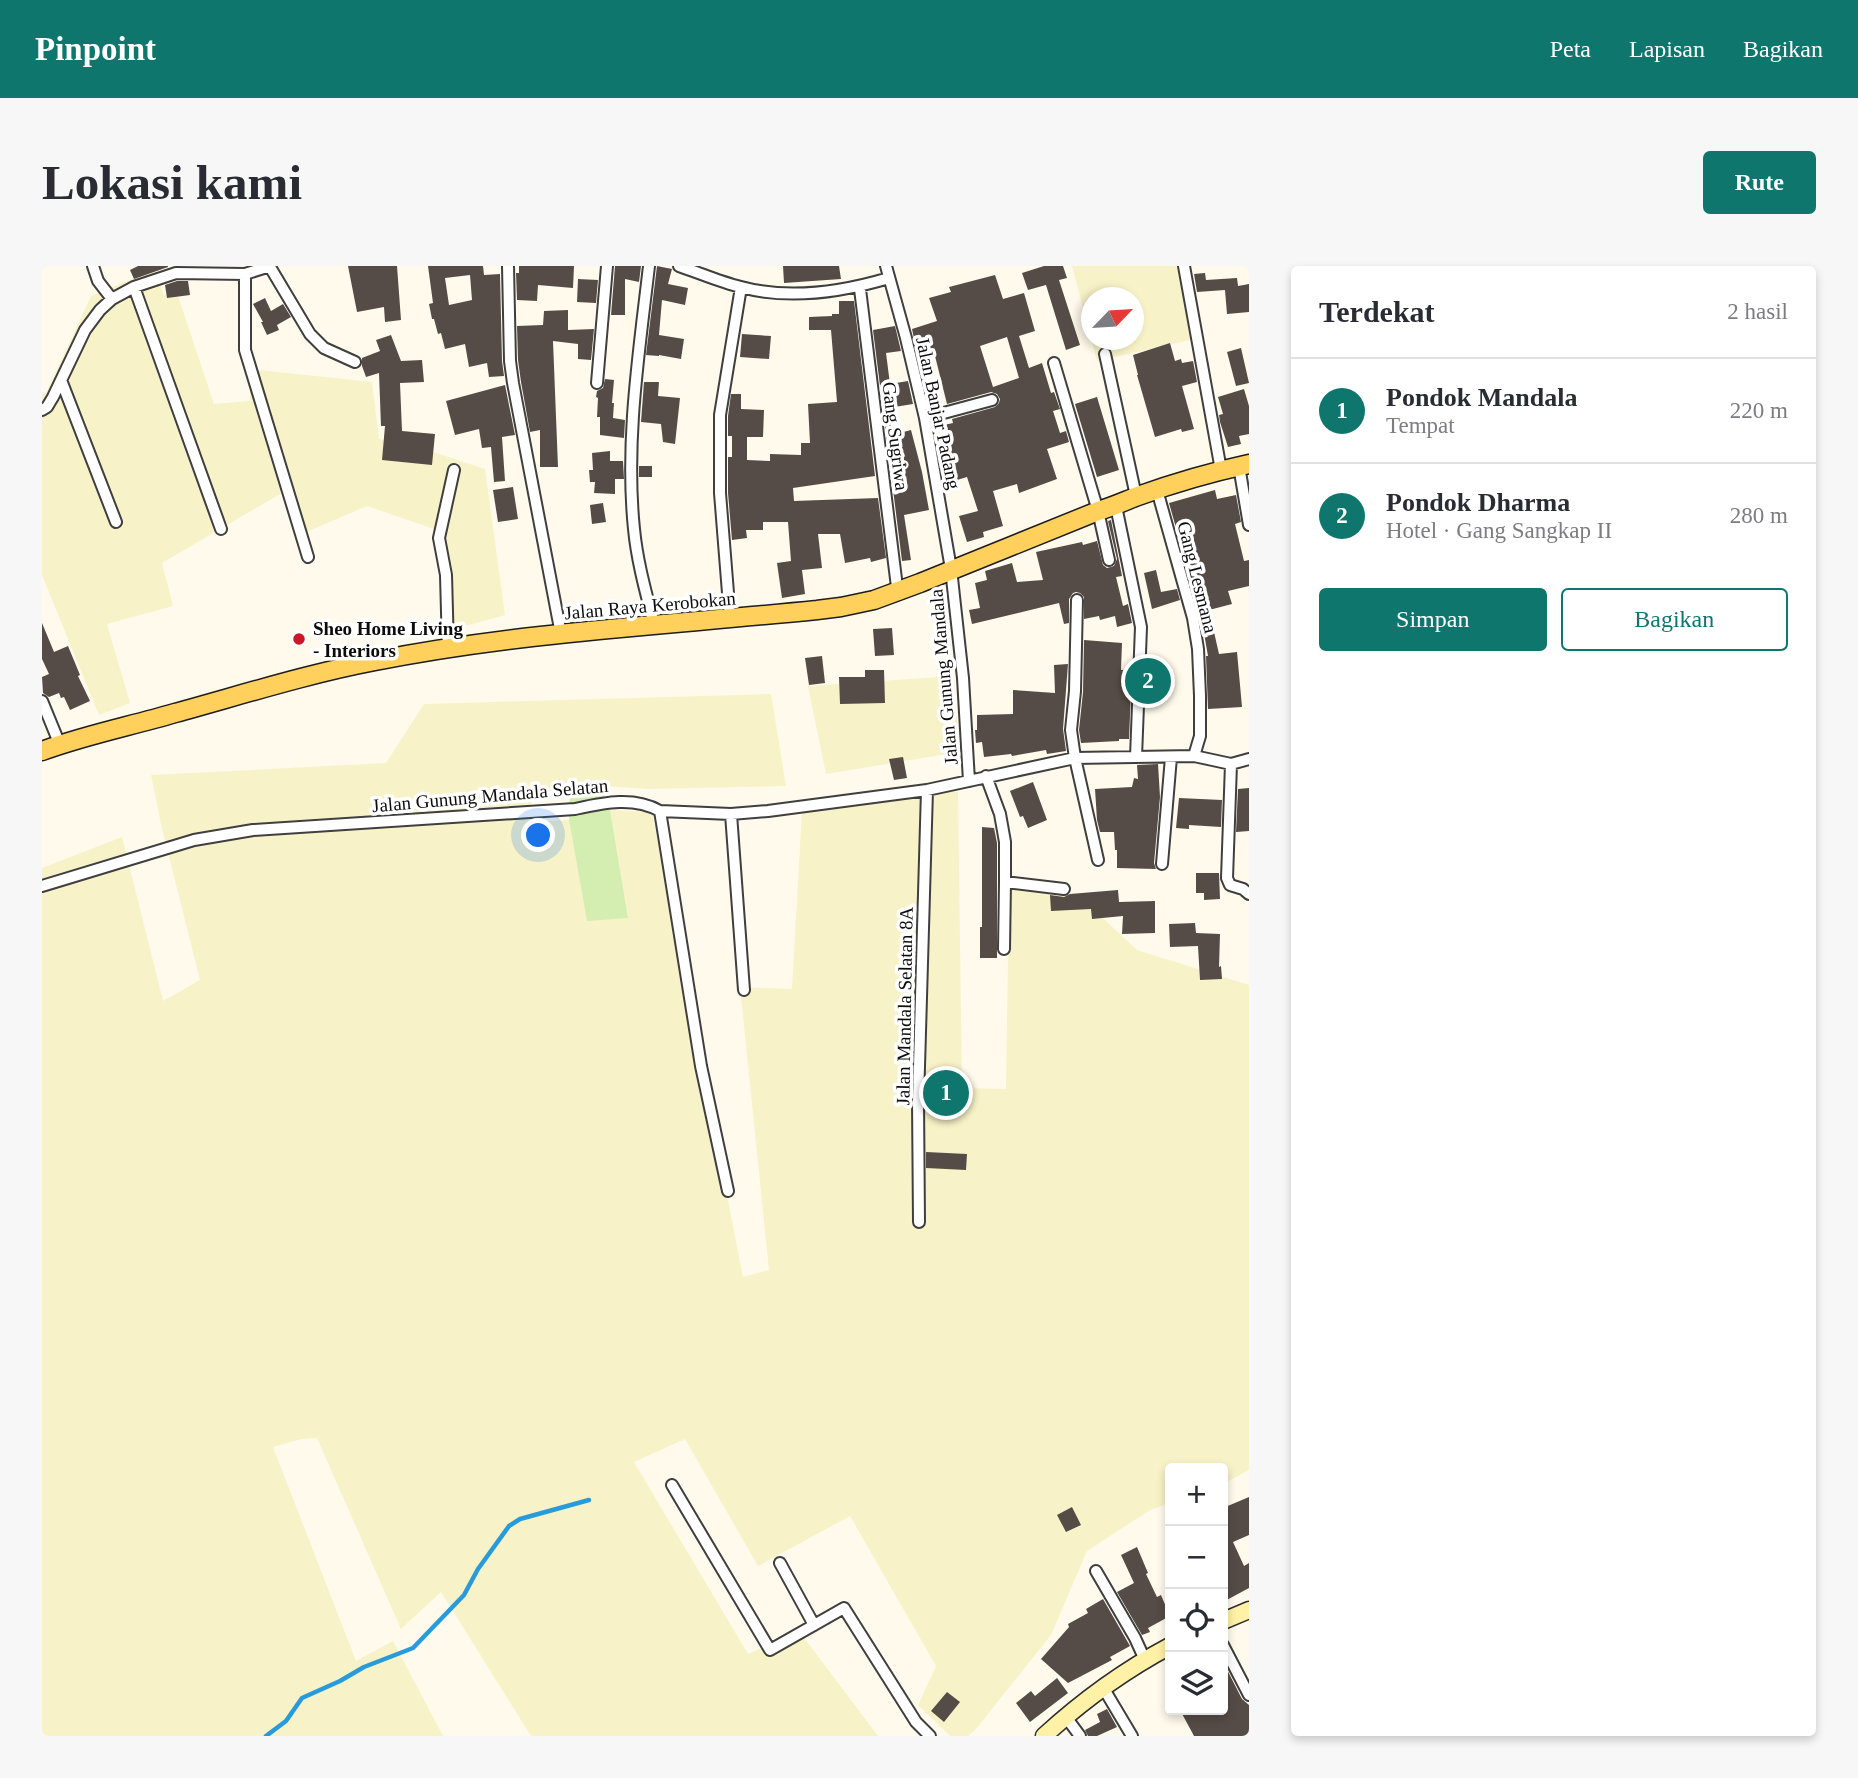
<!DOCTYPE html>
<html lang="id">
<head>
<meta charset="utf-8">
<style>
	:root { --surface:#fff; --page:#f7f7f7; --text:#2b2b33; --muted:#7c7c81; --line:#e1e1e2; --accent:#0f766e }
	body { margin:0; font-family:"Times New Roman",serif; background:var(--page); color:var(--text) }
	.controls { position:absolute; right:21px; bottom:21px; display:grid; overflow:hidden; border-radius:7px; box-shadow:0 4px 10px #0003 }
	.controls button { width:63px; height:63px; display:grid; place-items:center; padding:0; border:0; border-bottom:2px solid var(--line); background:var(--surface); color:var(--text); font:35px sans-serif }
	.compass { position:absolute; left:1039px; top:21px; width:63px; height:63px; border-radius:50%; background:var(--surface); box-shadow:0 4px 10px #0003; rotate:65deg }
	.you { position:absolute; left:497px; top:570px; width:24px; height:24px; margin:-18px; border:5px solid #fff; border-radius:50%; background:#1a73e8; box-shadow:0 0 0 10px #1a73e833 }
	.badge { display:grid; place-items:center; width:46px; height:46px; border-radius:50%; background:var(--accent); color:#fff; font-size:23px; font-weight:700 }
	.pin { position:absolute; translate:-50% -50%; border:4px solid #fff; box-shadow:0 2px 7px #0006 }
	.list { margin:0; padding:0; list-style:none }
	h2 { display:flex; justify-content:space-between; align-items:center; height:91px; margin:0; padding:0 28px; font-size:30px }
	h2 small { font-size:23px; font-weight:400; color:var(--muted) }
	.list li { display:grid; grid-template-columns:46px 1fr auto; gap:21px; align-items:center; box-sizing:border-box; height:105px; padding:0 28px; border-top:2px solid var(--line) }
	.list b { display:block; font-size:26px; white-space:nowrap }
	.list p { margin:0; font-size:23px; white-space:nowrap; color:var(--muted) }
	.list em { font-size:23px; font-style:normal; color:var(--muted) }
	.actions { display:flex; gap:14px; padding:21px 28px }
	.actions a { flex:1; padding:16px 0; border:2px solid var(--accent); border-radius:7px; text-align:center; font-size:24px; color:var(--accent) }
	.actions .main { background:var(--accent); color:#fff }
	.icon { flex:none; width:38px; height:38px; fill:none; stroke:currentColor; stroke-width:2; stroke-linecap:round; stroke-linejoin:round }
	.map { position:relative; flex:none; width:1207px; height:1470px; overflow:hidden; border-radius:7px }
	header { display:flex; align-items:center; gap:42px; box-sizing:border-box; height:98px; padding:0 35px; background:var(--accent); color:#fff }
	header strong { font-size:33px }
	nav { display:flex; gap:38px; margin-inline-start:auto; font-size:24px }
	.intro { display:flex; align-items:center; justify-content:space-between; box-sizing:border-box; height:168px; padding:0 42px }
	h1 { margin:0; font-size:49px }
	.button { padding:18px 32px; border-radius:7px; background:var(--accent); color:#fff; font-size:24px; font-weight:700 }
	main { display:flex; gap:42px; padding:0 42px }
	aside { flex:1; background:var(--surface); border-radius:7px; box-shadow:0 4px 10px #0003 }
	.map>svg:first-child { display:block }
</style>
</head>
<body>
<header>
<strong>Pinpoint</strong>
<nav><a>Peta</a><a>Lapisan</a><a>Bagikan</a></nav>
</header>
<div class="intro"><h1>Lokasi kami</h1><a class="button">Rute</a></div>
<main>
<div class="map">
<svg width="1207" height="1470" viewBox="0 0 1207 1470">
	<rect width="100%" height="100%" fill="#fffaeb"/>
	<!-- farmland -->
	<path fill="#f8f2c8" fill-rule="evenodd" d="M1030,0H1145L1153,73L1055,95ZM1050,32H1092V74H1050Z
		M112,4L122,29L134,24L172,138L208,135V103L330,116L337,173L394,187L443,203L463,349L405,365L392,263L325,240L262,267L245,224L120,297L131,340L65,358L88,437L57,449L0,309V129L4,127L49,30Z
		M912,410L917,486L784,508L766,420Z
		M729,428L744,520L607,523L560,520L489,532L491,556L527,554L545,654L586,652L568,544L610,546L701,1011L727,1004L698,721L750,723L760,545L872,523L916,526L920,822L964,823L967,624L1037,630L1095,684L1207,719V1204L1181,1218V1202H1128V1237L1108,1244L1045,1285L1009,1369L934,1463L926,1470H908L876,1439L894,1400L808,1250L716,1300L643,1173L592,1196L706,1388L757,1365L836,1470H489L399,1326L359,1363L275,1172L259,1173L231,1181L314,1395L351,1375L401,1470H0V602L80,571L121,735L158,714L120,563L109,509L344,497L382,438Z"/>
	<!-- green -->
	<path fill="#d3eeb0" d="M560,520L568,544L586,652L545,655L527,554L528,526Z"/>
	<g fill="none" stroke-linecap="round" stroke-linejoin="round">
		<!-- stream -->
		<path stroke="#289cdb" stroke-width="4.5" d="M224,1470L244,1455L260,1432L298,1415L322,1401L371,1382L422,1329L436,1303L467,1260L478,1253L547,1234"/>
	</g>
	<!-- building -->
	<path fill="#564c47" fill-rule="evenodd" d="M96,0H126V1L92,13L88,4Z
		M306,0H355L359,54L343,56L342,41L315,46Z
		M386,0H441L442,9L458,8L460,95L462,110L447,111L445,97L427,101L423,78L403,83L399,67L396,68L392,53H390L387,38L391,37ZM428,9L430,34L407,39L403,12Z
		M477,0H532L531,22L496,19L495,35L475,34L474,7H477Z
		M573,0H599L597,16L583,13V49H569Z
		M615,0L630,3L626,18L646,22L643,39L620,34L617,69L642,73L639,93L617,89V90L604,89Z
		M741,0H797L799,13L742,17Z
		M1002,0H1021L1025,12L1017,14L1038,79L1024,84L1004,19L986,24L980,7Z
		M1163,7L1164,14L1195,12L1196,20L1207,18V46L1185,48L1183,24L1155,26L1152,8Z
		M953,9L961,33L982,27L993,65L977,70L987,102L1000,97L1009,127L1012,126L1018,143L1011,145L1018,167L1024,165L1027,176L1005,183L1015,213L977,227L975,218L951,225L961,260L941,266L942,271L925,276L917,250L936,245L925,211L915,214L904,177L907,176L902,159L911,157L910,153L953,141L957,137L958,133L955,128L949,126L905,138L893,90L883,93L879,81L874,82L870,63L895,55L887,32L909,26L907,21ZM965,71L977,112L951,121L938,80Z
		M536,13L556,14L554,37L535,36Z
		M135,15H146L148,29L125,32L123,19Z
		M223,32L229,45L241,38L249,51L235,59L237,64L225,69L219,56H221L211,38Z
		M797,35H812L833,210L751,222L752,235L836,232L844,292L829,296L828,292L803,297L798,268H776L780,302L760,304L763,328L740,332L735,297L749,295L746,256H721V264H704L705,272L690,274L686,227V191H690V170H686V150L689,128H699V143L722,144L721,171H705V194L728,195V188L759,189V177H768L766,138L795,136L789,64H767V51L790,50V48H797Z
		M526,44V64L552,63L549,94L536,93V78L511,75L516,201H498V164L488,166L479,116L476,94L475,60L501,59L502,45Z
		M853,60L859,85L844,87L848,118L866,115L871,138L846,142L850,169L869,164L880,206L887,244L862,249L869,294L860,295L831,64Z
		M700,68L729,70L727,93L698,91Z
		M349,69L359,95L380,94L382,116L358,117L360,165L393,168L390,199L340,194L343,160H339L337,107L324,111L320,100V92L338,85L334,74Z
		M1128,77L1133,95L1139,93L1140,97L1151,95L1155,116L1140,120L1152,163L1140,166L1139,163L1113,171L1095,109H1096L1091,89Z
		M1199,82L1207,117L1194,120L1185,86Z
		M563,113L572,114L570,137H572L571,152L583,154L582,172L558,169V151H555L556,132L554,131L555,125L561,122Z
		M602,116H617L616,130L638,132L633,178L621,176L619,158L599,156Z
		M463,119L473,169L460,171L463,215L452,216L449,181L440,182L437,163L413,169L404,135Z
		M1202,123L1207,140V168L1197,170L1199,178L1186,181L1178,156L1177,149L1181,148L1176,131Z
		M1055,131L1077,204L1055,211L1033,138Z
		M568,185V195H581L582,213H573V228L552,227L553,216H548L547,204H551L550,187Z
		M597,200H610V211H597Z
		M471,221L476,253L456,256L451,224Z
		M1173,224L1175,233L1194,229L1199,256L1193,258L1202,295L1207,294V320L1186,325L1190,338L1167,344L1177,388L1195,386L1200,441L1166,443L1164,390H1166L1159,350L1127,237Z
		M561,237L564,256L550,258L548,239Z
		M1069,254L1080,310L1074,311L1081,340L1086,338L1090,357L1075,361L1073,350L1058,354L1057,350L1042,353V331L1038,327L1034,326L1031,327L1027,333V357L1022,358L1017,337L930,358L927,344L938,342L933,317L945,314L943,305L970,297L975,316L1001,314L994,286L1040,276L1041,279L1055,275L1061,299L1065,302L1072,300L1075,293L1066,255Z
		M1114,304L1119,326L1135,323L1138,334L1110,343L1102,307Z
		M0,357L12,386L26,380L38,409L36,410L48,435L28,444L22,431L19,432L17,427L7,431L1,427L0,411L7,408L0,393Z
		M850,362L852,389L833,390L831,363Z
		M1042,374L1080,377L1079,404L1090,403L1087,473H1077V475L1039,477L1037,464L1041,426Z
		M780,390L783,417L767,419L763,392Z
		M1026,398L1021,463L1024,485L1005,488L1004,484L970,490L969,488L942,491L940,476L934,477L933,464H935V449L971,448V424L1013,427L1012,399Z
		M823,404H842L843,437L798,438L797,411H823Z
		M861,491L865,512L852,514L847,493Z
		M1116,498L1118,531L1112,597L1114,603L1075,602V584H1073L1072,566H1058L1055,554L1053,523L1090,521L1092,512L1096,513L1095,499Z
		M991,516L1005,554L986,562L981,550L978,551L968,525Z
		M1207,522V565L1194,566L1196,523Z
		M1137,532L1180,534L1179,561L1147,559V563L1134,562Z
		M940,561L952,562L955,577V692H938V661H940Z
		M1154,607H1177L1178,633L1162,634V627H1154Z
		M1076,624L1077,636L1113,635V667L1080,668L1081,650L1050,653L1049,643L1009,645L1008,629L1022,631L1028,628Z
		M1153,657L1154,667L1178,668L1177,701L1179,700L1180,713L1158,714L1156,680L1128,681L1127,658Z
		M884,816L926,817L925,838L884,837Z
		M884,886L925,888L924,904L884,902Z
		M1207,1231V1269L1191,1276L1202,1300L1207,1297V1322L1181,1336V1242Z
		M1030,1241L1039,1259L1024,1266L1015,1249Z
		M1095,1281L1106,1307L1104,1308L1115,1331L1119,1329L1128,1350L1106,1362L1108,1366L1100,1369L1075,1326L1092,1317L1079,1289Z
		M1061,1333L1088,1380L1068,1391L1070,1394L1026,1417L999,1393L1027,1361L1026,1358L1046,1347L1044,1343Z
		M1181,1396L1200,1433L1207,1439V1470H1152L1138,1444H1181Z
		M1015,1412L1026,1427L988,1456L974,1437L989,1425L993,1430Z
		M905,1426L918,1436L902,1456L889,1445Z
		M1065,1443L1075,1461L1055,1470H1046L1043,1464L1058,1456L1055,1448Z"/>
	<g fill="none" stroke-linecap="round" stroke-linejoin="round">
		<!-- street casing -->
		<g stroke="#3f3f3f" stroke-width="14">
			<path id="street" d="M51,0L56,15L70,33
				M466,0L468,95L471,117L519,368
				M607,0C597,87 583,175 592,263C595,295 604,327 612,358
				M637,0C658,7 678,16 699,21C747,34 800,26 847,12
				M844,0L864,72L883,152L909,303L921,412L927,515
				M1142,0L1179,204
				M228,1L268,68L282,82L313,96
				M203,8V84L266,291
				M92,21L179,263
				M818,23L855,321
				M1063,88L1094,230
				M1012,97L1056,245L1067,294
				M19,114L74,256
				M555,117L565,0
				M0,144L5,141L11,131L43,64L58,44L70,33L92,21L134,7L203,8L228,0
				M883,152L950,134
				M1197,200L1207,259
				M1115,224L1151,352L1156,383L1158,430V470L1152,490
				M1074,240L1099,361L1094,491
				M1035,334L1033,425L1029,464L1033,492L1056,594
				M688,352L678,227V149L699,21
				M406,383L404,309L397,272L412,204
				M0,435L18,479
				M1189,498L1185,612L1188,619L1201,623L1207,628
				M944,510L958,548L963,576V616L1022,623
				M618,545L659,800L686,925
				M689,548L702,724
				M1120,598L1129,491
				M0,620L152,574L211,564L533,543C561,537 591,530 618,545L689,548L726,545L885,524L1033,492L1152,490L1189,498L1207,493
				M962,683L963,616
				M877,956L876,835L885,524
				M630,1219L728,1384L802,1342L874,1456L888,1470
				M738,1297L772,1359
				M1054,1305L1093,1372L1103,1394
				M1181,1379L1207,1429
				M1062,1423L1090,1470
				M1024,1451L1038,1470"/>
		</g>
		<!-- secondary casing -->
		<g stroke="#2e2e2e" stroke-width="19">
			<path id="secondary" d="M1181,1355L1207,1344
				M1002,1470C1039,1436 1083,1404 1128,1380"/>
		</g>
		<!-- primary casing -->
		<g stroke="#1d1d1d" stroke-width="21">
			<path id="primary" d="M0,485C43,469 89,460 133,447C199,429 265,408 333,395C479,366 628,359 775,344L799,341L832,334L878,317L1056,245C1070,241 1083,235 1096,230C1132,217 1170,206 1207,198"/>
		</g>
		<!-- street -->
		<use href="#street" stroke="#fff" stroke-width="10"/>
		<!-- secondary -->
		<use href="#secondary" stroke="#fff1a6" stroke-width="16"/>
		<!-- primary -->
		<use href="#primary" stroke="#ffd05b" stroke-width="18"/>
	</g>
	<!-- markers -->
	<circle fill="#ca1627" stroke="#fff" stroke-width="2.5" cx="257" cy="373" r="7"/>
	<g text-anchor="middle" stroke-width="7" stroke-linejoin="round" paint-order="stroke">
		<!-- street labels -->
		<g font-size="19" fill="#0c0c0c" stroke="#fff">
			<text transform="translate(897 147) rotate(78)" y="7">Jalan Banjar Padang</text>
			<text transform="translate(854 170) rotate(83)" y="7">Gang Sugriwa</text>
			<text transform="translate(1156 311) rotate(76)" y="7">Gang Lesmana</text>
			<text transform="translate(608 339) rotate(-5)" y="7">Jalan Raya Kerobokan</text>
			<text transform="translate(901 411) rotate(-95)" y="7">Jalan Gunung Mandala</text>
			<text transform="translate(448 529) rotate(-5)" y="7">Jalan Gunung Mandala Selatan</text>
			<text transform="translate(862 740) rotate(-89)" y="7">Jalan Mandala Selatan 8A</text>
		</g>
		<!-- poi labels -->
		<g font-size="19" font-weight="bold" fill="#0c0c0c" stroke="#fff" text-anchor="start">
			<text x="271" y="369">Sheo Home Living<tspan x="271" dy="22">- Interiors</tspan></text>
		</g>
	</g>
</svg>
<div class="controls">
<button>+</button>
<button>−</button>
<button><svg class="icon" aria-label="locate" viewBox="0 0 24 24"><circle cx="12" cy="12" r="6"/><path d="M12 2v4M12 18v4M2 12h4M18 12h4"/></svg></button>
<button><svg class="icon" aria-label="layers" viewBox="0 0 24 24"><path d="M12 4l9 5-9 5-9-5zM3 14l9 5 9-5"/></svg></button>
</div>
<svg class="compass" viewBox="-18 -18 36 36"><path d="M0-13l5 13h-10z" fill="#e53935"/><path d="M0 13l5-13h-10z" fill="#7c7c81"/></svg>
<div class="you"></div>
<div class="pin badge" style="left:904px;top:827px">1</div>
<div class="pin badge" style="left:1106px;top:415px">2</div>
</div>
<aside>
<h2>Terdekat<small>2 hasil</small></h2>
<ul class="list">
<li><span class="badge">1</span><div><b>Pondok Mandala</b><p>Tempat</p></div><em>220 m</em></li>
<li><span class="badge">2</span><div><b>Pondok Dharma</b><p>Hotel · Gang Sangkap II</p></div><em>280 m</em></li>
</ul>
<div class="actions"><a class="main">Simpan</a><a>Bagikan</a></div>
</aside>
</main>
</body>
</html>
